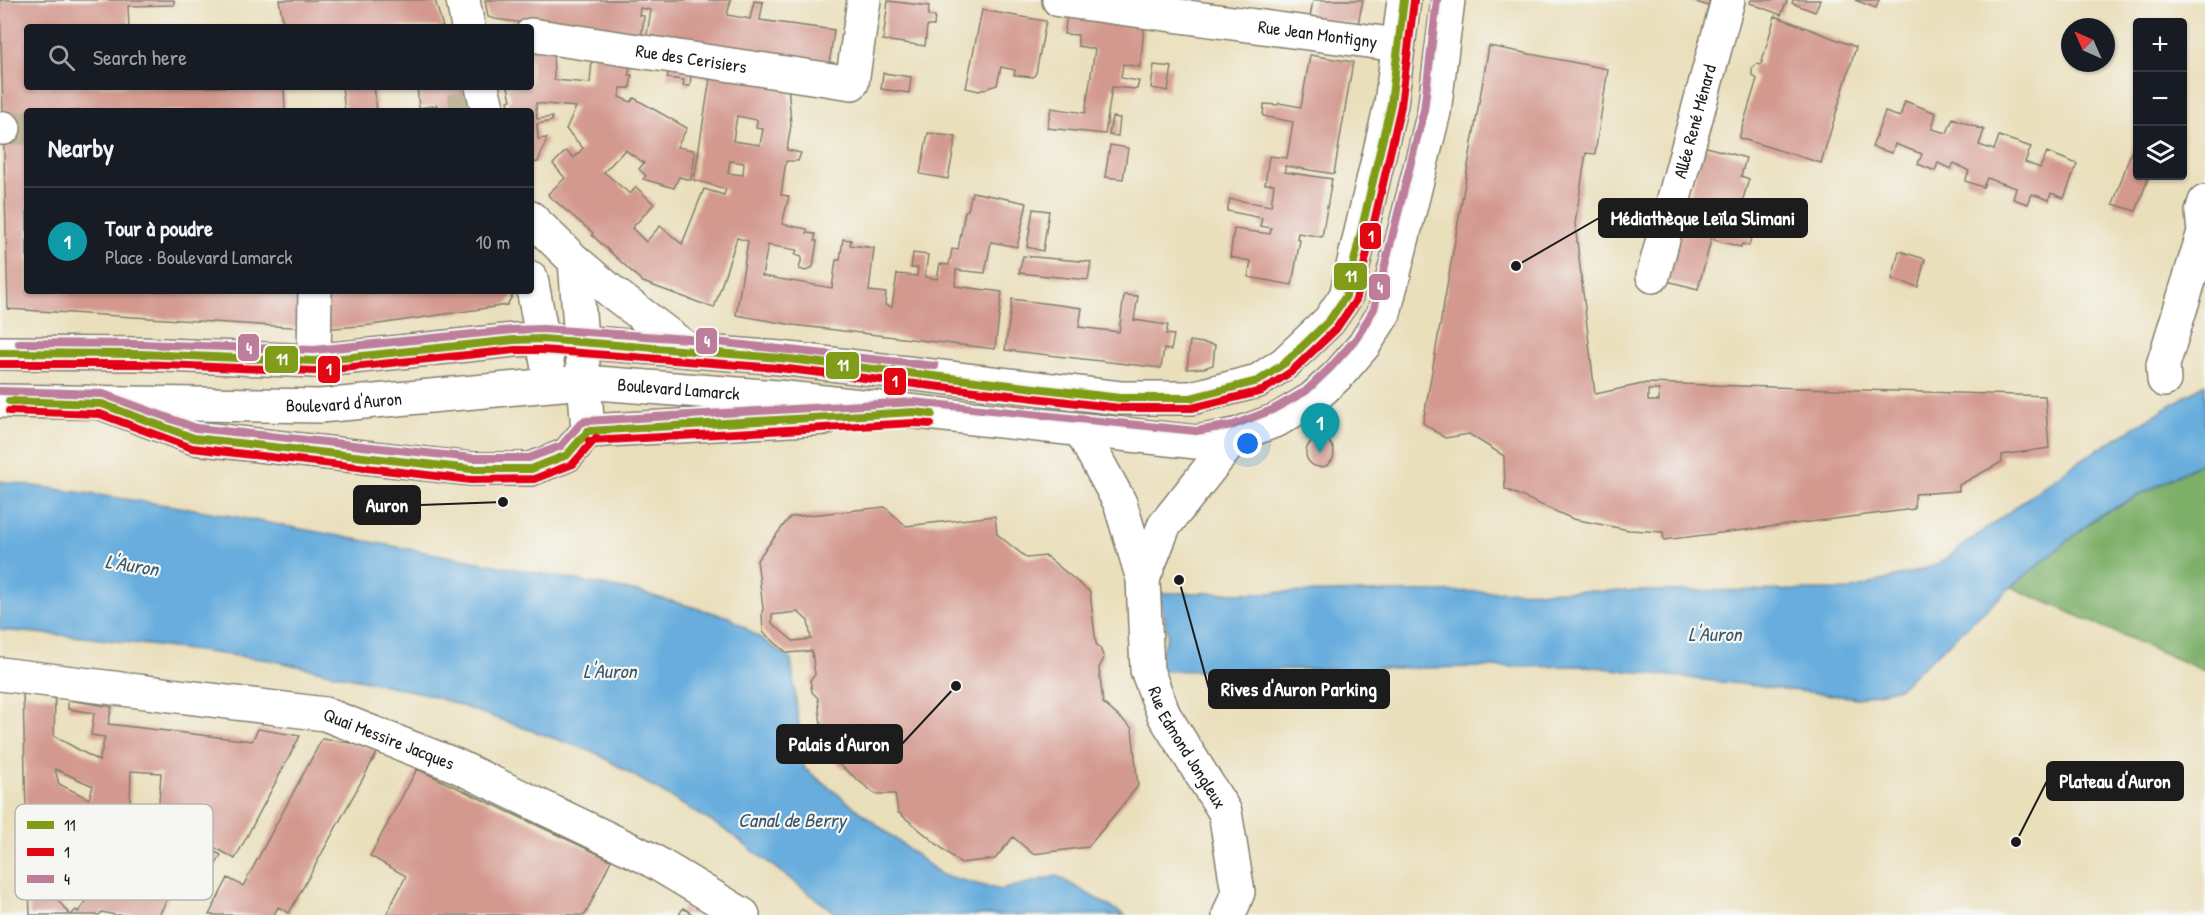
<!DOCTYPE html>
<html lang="en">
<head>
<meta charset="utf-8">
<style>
	:root { --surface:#171b24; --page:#20242c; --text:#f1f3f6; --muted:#9ea1a6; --line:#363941; --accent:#ea580c }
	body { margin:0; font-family:"Patrick Hand",sans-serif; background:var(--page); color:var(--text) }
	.controls { position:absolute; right:18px; top:18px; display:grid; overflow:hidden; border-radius:6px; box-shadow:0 2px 4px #0004 }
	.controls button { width:54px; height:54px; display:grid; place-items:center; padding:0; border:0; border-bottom:2px solid var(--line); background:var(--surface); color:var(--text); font:30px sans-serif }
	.compass { position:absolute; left:2061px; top:18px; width:54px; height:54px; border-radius:50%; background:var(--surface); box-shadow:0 2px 4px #0004; rotate:315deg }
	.you { position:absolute; left:1248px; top:444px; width:21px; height:21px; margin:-15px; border:4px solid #fff; border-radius:50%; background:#1a73e8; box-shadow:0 0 0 9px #1a73e833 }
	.badge { display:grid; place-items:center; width:39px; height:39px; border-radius:50%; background:var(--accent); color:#fff; font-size:20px; font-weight:700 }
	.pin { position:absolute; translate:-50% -50px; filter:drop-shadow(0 2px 3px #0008) }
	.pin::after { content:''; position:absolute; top:32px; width:21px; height:18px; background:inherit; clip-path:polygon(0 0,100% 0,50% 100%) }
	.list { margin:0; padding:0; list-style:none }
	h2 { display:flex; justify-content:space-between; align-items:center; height:78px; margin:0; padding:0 24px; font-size:26px }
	h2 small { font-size:20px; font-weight:400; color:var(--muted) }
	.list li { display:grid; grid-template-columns:39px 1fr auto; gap:18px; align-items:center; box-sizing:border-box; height:108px; padding:0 24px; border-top:2px solid var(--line) }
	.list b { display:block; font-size:22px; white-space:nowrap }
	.list p { margin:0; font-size:20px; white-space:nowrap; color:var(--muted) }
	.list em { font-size:20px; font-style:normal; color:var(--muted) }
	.icon { flex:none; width:33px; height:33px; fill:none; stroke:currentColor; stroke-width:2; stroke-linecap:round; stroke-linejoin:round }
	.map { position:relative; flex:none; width:2205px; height:915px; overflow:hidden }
	.search { position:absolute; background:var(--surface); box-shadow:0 2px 4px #0004; left:24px; top:24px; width:510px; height:66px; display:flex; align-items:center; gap:15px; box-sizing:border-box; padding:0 21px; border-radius:6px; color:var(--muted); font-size:22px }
	.panel { position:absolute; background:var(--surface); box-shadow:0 2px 4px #0004; left:24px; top:108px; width:510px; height:186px; border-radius:6px }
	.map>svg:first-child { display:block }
</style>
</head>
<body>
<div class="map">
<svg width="2205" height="915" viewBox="0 0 2205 915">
	<rect width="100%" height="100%" fill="#f6f6f2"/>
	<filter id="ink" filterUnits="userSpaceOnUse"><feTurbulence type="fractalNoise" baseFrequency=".0167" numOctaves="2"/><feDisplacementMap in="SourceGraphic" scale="12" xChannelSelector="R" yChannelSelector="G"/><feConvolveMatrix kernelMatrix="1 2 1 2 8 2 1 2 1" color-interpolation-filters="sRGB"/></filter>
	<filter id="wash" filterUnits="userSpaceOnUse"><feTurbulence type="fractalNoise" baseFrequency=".008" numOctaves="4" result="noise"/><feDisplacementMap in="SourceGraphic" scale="24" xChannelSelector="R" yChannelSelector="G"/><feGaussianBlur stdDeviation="1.35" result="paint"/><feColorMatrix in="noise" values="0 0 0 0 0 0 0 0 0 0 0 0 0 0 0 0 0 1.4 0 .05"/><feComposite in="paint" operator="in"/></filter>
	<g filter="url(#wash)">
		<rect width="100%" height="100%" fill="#eadfbb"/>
		<!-- forest -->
		<path fill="#7eb06b" stroke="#4d6644" stroke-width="1.5" d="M2205,461V671L2011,587L2099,516Z"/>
		<!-- water -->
		<path fill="#67addd" stroke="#42647c" stroke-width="1.5" d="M2205,384V461L2099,516L2011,587L1899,688L1858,698L1586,666L1154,671L1168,635L1159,593L1850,590L1937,565L2071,466Z
			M0,481L194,509L634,591L729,617L791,659L804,768L942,875L1000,890L1057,876L1125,915H838L724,829L596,753L427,694L270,660L84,637L0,630Z"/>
		<g id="blocks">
			<!-- building -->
			<path fill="#d3988e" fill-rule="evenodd" d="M0,0H174V5L128,6L129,27H27V87H284L285,111H27V291H307L306,328L8,309Z
				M279,0H435L443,27H284Z
				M485,0H731L727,15L750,19L754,1L763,2L760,20L834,30L829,66L646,40L651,10L640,8L639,15L644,16L641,39L495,19L488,17Z
				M1313,0H1363L1358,24L1310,17Z
				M1690,0H1713L1711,7Z
				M1751,0H1785L1787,1L1781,15L1750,3Z
				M1793,0H1820L1815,12L1792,3Z
				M1855,0H1879L1876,8Z
				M888,1L929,6L928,16H935L934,26H927L925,46L883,40Z
				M982,10L1046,21L1036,73L1033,77L1014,75L1015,70L1001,67L997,85L979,91L966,88Z
				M1068,11L1145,20L1140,67L1123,64L1121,78L1139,81L1137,89L1112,87L1105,134L1047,128L1051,108L1085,113L1095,49L1078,46V35L1064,34Z
				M1775,16L1856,47L1821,163L1739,138L1757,79L1752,75V69L1756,64L1761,65Z
				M531,40L553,43L554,80L590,83L593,49L631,55L629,75H632L630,88H621L619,97L631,102L634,98L687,128L677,147L693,150L695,153L691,180L679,177L674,188L643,179L646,176L639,169L644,163L625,150L604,172L630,194L636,187L654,204L632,228L646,242L660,226L682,244L704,189L724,195L726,189L694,180L710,78L691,75L690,86H683L684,80L667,78L670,61L788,83L791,125L787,150L801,153L798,161H786L781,195L789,196L782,224L807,229V233L815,234V241H817L813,267L806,271L799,269L802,257L795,255L797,250L768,245L762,276L832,288L836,260H840L843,239L851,240L850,245L874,248L869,291L886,293L885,305L892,307L897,274L917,276L918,268H911L913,253L928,255L925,277L937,279L940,264L949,265L952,249L958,250L965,211L968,210L972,192L1027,203L1017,247L991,242L985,273L956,270L955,286L1002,292L995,349L793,325L736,315L748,241L737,238L714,308L643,282L592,235L593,233L549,196L548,194L565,178L553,164L566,151L574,158L583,148L566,129L576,107L536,103L537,119L552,117V121L537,124L538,139L547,138L538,162L531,163V111H510L508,101L511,100L508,87H531ZM737,116L757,120L756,128L763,129L760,145L733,141ZM730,161L744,163L743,175L728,173Z
				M1489,46L1608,69L1595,154L1586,153L1575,224L1595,394L1647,383L2045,396L2049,448L2002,455V462L1959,485V491L1915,494L1914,509L1664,540L1663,532L1629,530L1573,519L1505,489L1504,456L1469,434L1445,438L1423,423ZM1648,390H1659V401H1648Z
				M1310,55L1353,62L1334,174L1285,166V172L1332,179L1322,237L1298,233L1297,239L1300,240L1292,285L1248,277L1251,261L1230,257L1234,229L1270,234L1271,228L1260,226L1262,218L1227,211L1230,199L1271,206L1274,184H1265L1269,156L1287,158L1293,122L1263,116L1264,104L1278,105L1279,103L1301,107Z
				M1154,65L1172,67L1168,91L1151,88Z
				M883,73L911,77L909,93L881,89Z
				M342,87H374L377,111H345Z
				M417,87H461L469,111H438L437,105L419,108Z
				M1905,101L1936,113L1932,129L1947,133L1953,118L1984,130L1979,145L1994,150L1999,136L2031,147L2025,162L2040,168L2047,152L2077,164L2064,198L2051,193L2049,200L2032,194L2028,204L2013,199L2016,188L1987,178L1983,187L1965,181L1969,171L1954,163L1951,169L1938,163L1935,171L1918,164L1922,154L1895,144L1892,153L1872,147L1885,112L1900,117Z
				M1112,117L1120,118L1118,136L1109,135Z
				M2138,132V176H2149L2136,211L2113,204Z
				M928,133L956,137L948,179L920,174Z
				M1110,145L1128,148L1123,179L1105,177Z
				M1703,146L1746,158L1741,176L1749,179L1735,226L1686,212Z
				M1033,209L1049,211L1043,251L1027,247Z
				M1684,216L1715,225L1698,289L1667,281Z
				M1716,228L1751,238L1749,246L1742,244L1741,247L1714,240Z
				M1899,251L1925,259L1918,287L1892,279Z
				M1023,256L1091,262L1088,280L1019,273Z
				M324,291H514V293L507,305L372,325L323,329Z
				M1124,295L1138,296L1134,320L1168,325L1166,334L1174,335L1171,350L1164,349L1161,368L1005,350L1012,299L1082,308L1079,327L1119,332Z
				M1190,341L1215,345L1213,365L1204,368L1187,369Z
				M1306 453a14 14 0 1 1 28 0a14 14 0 1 1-28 0Z
				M885,507L906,526L995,516L997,534L1008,543L1027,558L1046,556L1090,592L1096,644L1100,648L1104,658L1099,668L1103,703L1132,728L1138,786L1088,847L1033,854L1013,837L995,859L960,863L898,812L895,794H875L824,752L818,698L812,692L810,680L815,675L812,651L787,653L763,632L762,613L763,608L757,560L790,517ZM798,612L808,621L811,639L793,641L772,623V615Z
				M23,693L55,698L54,736L99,761L105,737L91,735L94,713L68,709V700L112,707L108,724L252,741L258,729L300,736L235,859L200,839L198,843L221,855L209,877L201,874L198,879L183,870L159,915H115L102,912L99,915H71L76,910L78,912L99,884L95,882L91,885L58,867L57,899L70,915H30L27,834L59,851L67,835L26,812ZM55,769L93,786L89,799L59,784ZM131,771L161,773L158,817L130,803Z
				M322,739L359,744L378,751L289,913L278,907L274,915H209L228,878L243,886Z
				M417,769L611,860L585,915H386L406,876L370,856Z
				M683,908L694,915H679Z"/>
		</g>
	</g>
	<g filter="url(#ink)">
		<use href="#blocks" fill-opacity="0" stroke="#837e6c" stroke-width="1.5"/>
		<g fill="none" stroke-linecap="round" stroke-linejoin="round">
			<!-- minor-tunnel -->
			<path stroke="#c1b89b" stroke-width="33" stroke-dasharray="33 16" stroke-linecap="butt" d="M450,111L468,108
				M4,128H27"/>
			<!-- minor casing -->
			<g stroke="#837e6c" stroke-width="36">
				<g id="minor">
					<path d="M463,0L468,27"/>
					<path id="s1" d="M1059,0L1398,45"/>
					<path id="s2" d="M531,35L852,83L864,0"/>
					<path d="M482,87L488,111"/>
					<path d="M0,128H4"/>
					<path d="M575,261L612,292L687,349"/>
					<path id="s3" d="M1653,276L1728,0"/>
					<path d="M531,278L551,384"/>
					<path d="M314,361L315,291"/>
					<path d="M2164,380L2163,365L2204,232L2202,212L2205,202"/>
					<path d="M104,404L194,438L471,469H531L567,455L588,431L575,261L531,218"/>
					<path id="s4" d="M1081,431L1120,503L1143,579L1147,670L1164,715L1225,812L1238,892L1229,915"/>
					<path d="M1143,579L1164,526L1236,435"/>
					<path id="s5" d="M0,674L325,714L455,765L648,858L743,915"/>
				</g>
			</g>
			<!-- major casing -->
			<g stroke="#837e6c" stroke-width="36">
				<g id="major">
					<path d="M0,353L140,354L314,361L514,340L542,339L780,358L1120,398H1191L1258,381L1285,363L1329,321L1346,296L1391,104L1404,0"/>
					<path id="s6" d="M0,401L320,406L584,382L777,397L1196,442L1236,435L1277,420L1312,399L1339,374L1364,345L1384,313L1434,112L1448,0"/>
					<path d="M588,431L826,418"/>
				</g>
			</g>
			<!-- minor -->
			<use href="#minor" stroke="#fff" stroke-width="33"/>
			<!-- major -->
			<use href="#major" stroke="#fff" stroke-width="33"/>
			<!-- bus-1 casing -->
			<g stroke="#f6f6f2" stroke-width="12">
				<path id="bus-1" d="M0,353L140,354L314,361L514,340L542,339L780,358L1120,398H1191L1258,381L1285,363L1329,321L1346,296L1391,104L1404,0
					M9,401L102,404L194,438L471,469H531L567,455L588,431
					M588,431L914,412L932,414"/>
			</g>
			<!-- bus-2 casing -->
			<g stroke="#f6f6f2" stroke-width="12">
				<path id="bus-2" d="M0,364H140L314,371L515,350H542L779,368L1120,408H1192L1262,391L1292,371L1336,329L1356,300L1401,106L1414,1
					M9,411L100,414L192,448L471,480L534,479L573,464L596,438
					M589,441L914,423L931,424"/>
			</g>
			<!-- bus-3 casing -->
			<g stroke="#f6f6f2" stroke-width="12">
				<path id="bus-3" d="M19,343L140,344L314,350L513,330L543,329L688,339L935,366
					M0,391L103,394L196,428L472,458H529L561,446L581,423L586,421L914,402L1196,431L1233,425L1272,410L1306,391L1331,367L1356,339L1374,309L1424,110L1437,0"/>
			</g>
			<!-- bus-1 -->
			<use href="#bus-1" stroke="#809c18" stroke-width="8"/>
			<!-- bus-2 -->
			<use href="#bus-2" stroke="#e30613" stroke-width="8"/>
			<!-- bus-3 -->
			<use href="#bus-3" stroke="#bd7e9b" stroke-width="8"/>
		</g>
	</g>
	<g text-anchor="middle" stroke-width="4.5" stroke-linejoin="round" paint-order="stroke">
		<!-- street labels -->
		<g font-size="18" fill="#1c1c1c" stroke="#f6f6f2">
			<text dy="6" stroke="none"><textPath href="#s1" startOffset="261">Rue Jean Montigny</textPath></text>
			<text dy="6" stroke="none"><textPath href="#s2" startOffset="162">Rue des Cerisiers</textPath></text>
			<text dy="6" stroke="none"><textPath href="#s3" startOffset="160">Allée René Ménard</textPath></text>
			<text dy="6" stroke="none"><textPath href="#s6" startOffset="680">Boulevard Lamarck</textPath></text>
			<text dy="6" stroke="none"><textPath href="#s6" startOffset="344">Boulevard d'Auron</textPath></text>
			<text dy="6" stroke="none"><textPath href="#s5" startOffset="396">Quai Messire Jacques</textPath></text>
			<text dy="6" stroke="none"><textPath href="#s4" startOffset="340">Rue Edmond Jongleux</textPath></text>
		</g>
		<!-- water labels -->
		<g font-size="20" font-style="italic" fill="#3a5669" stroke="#f6f6f2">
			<text transform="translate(132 565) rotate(9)" y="7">L'Auron</text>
			<text x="1715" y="641">L'Auron</text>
			<text x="610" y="678">L'Auron</text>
			<text x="792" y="827">Canal de Berry</text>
		</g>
	</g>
	<!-- legend -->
	<rect x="15" y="804" width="198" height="96" rx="9" fill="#f6f6f2" stroke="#b5b5b2" stroke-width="1.5"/>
	<rect x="27" y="821" width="27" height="8" fill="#809c18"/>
	<rect x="27" y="848" width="27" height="8" fill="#e30613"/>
	<rect x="27" y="875" width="27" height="8" fill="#bd7e9b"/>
	<g font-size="16" fill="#1c1c1c">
		<text x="64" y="831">11</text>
		<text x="64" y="858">1</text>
		<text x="64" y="885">4</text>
	</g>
	<!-- callouts -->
	<path fill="none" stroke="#1c1c1c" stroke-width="2" d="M1516 266L1599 218M503 502L420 505M1179 580L1209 689M956 686L902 744M2016 842L2047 781"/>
	<g fill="#1c1c1c" stroke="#f6f6f2" stroke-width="2">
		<circle cx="1516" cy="266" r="6"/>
		<circle cx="503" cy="502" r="6"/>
		<circle cx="1179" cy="580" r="6"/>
		<circle cx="956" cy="686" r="6"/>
		<circle cx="2016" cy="842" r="6"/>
	</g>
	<g fill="#1c1c1c" stroke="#1c1c1c" stroke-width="2">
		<rect x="1599" y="199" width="208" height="38" rx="6"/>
		<rect x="354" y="486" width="66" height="38" rx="6"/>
		<rect x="1209" y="670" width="180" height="38" rx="6"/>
		<rect x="777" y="725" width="125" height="38" rx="6"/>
		<rect x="2047" y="762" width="136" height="38" rx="6"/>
	</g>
	<g font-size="20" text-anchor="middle" font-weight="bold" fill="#fff">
		<text x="1703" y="225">Médiathèque Leïla Slimani</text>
		<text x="387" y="512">Auron</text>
		<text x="1299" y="696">Rives d'Auron Parking</text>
		<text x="839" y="751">Palais d'Auron</text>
		<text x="2115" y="788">Plateau d'Auron</text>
	</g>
	<g stroke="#f6f6f2" stroke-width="2">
		<rect x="1359" y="222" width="23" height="28" rx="6" fill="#e30613"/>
		<rect x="1333" y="262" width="35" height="29" rx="6" fill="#809c18"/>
		<rect x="1368" y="273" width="23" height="28" rx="6" fill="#bd7e9b"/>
		<rect x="695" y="327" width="23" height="28" rx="6" fill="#bd7e9b"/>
		<rect x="237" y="333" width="23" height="29" rx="6" fill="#bd7e9b"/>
		<rect x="264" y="345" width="35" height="29" rx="6" fill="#809c18"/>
		<rect x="825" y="351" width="35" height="29" rx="6" fill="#809c18"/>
		<rect x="317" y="355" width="24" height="29" rx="6" fill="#e30613"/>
		<rect x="883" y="367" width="24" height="29" rx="6" fill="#e30613"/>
	</g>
	<g font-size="16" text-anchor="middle" font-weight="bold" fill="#fff">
		<text x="1371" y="242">1</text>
		<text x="1351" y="282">11</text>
		<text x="1380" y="293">4</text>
		<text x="707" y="347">4</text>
		<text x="249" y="354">4</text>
		<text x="282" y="365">11</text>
		<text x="843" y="371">11</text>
		<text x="329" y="375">1</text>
		<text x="895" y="387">1</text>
	</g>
</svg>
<div class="controls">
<button>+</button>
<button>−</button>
<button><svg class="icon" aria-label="layers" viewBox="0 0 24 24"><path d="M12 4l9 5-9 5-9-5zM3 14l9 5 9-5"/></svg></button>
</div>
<svg class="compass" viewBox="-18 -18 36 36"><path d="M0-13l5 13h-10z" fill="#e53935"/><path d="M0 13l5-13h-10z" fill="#9ea1a6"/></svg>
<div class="you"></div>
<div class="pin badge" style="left:1320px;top:453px;background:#0f9aa8">1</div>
<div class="search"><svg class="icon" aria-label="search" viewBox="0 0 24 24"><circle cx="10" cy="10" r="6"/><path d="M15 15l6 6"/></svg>Search here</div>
<section class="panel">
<h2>Nearby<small></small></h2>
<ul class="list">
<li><span class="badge" style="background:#0f9aa8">1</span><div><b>Tour à poudre</b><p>Place · Boulevard Lamarck</p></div><em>10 m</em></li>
</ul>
</section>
</div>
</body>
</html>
